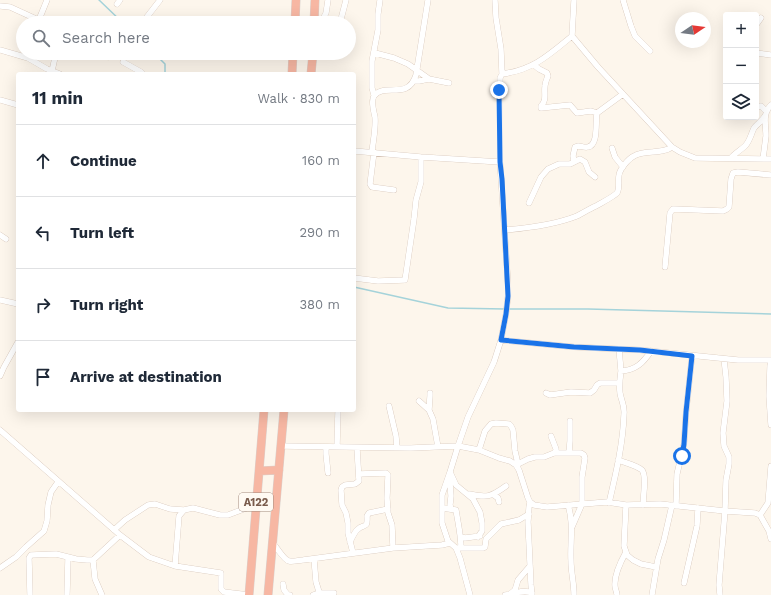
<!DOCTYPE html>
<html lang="en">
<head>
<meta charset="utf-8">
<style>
	:root { --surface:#fff; --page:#f2f2f3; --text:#1f2937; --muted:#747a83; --line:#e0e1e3 }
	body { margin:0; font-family:"Work Sans",sans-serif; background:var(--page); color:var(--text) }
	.controls { position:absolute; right:12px; top:12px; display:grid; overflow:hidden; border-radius:4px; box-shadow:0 4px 16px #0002 }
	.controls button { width:36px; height:36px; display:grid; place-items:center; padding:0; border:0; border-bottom:1px solid var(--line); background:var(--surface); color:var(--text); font:20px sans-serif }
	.compass { position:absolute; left:675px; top:12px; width:36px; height:36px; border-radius:50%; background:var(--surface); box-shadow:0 4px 16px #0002; rotate:77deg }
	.stop { position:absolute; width:12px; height:12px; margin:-9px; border:3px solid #1a73e8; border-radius:50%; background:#fff }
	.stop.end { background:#1a73e8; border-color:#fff; box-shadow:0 1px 4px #0008 }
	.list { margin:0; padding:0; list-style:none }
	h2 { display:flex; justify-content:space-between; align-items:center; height:52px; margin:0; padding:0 16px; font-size:17px }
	h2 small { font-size:13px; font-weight:400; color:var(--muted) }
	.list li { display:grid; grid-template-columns:26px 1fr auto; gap:12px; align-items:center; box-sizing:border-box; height:72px; padding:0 16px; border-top:1px solid var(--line) }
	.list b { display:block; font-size:15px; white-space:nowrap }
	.list em { font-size:13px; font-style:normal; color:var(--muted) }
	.icon { flex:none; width:22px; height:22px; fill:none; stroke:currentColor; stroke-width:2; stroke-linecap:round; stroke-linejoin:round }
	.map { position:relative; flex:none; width:771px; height:595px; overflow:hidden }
	.search { position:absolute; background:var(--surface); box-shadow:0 4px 16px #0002; left:16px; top:16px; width:340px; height:44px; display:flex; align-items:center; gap:10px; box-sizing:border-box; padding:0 14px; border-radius:22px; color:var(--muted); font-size:15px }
	.panel { position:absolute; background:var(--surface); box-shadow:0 4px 16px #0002; left:16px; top:72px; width:340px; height:340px; border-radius:4px }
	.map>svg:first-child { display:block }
</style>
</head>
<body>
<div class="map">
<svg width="771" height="595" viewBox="0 0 771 595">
	<rect width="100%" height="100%" fill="#fdf6ec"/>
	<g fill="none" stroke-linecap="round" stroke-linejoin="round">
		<!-- stream -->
		<path stroke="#a5d3da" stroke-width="1.5" d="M99,0L123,23
			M154,53L165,64V74
			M354,287L448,308L505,309
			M509,309H588L771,314"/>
		<!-- minor casing -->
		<g stroke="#d1beb0" stroke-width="6">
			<path id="minor" d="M495,0L496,18L501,49L502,74
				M623,0L631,26L635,36L650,51
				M117,4L120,0
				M0,6L10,7L45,23
				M38,22L47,0
				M143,22L160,0
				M321,23L326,13L328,0
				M340,23L346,0
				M756,25L761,18
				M572,36L598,67L672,147L680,152L695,158L771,159
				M0,50L28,58L47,69L60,74
				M103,53L108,57
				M375,53L394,58L408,64L429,79L449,83
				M756,53L771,55
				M123,62L141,72L143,74
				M534,65L539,69L547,73L548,76C547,79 545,82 545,86C544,94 547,100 541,106V108
				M52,71L56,53
				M414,81H419L429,79
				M374,95L372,88V61L378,30V14L380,0
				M0,100L18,105
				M756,107L761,106L766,111
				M541,108L570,105L577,113L591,111L597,113
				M612,148L615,157L623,167
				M354,151L421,157L500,162
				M372,152C373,141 376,129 375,117C374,113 371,100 374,96C384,82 408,101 416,75L428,0
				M374,152L370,184L372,187L394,190
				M731,158C735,153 741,150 745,146C750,141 751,134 754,128C757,124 762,121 765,116
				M763,159C764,151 765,144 766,136C766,125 762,114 771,105
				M574,161L573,156L575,147L578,146C581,146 585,148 588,147C599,145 595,121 597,113L623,94
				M529,203L541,177L548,169L559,164H570L580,159L585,162L589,172L595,177
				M505,230C529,228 554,225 577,216C583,213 589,209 596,206C601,203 613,197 617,193C620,189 618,180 619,175C620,169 628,159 634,156C645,149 661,155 672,147
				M0,235L6,239
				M665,267L670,213L673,209L723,211L727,209L729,207L731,179L733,173L738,172L771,175
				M354,278L378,281L405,280L414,219L416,200L421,182V157
				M0,300L18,304
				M501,340L574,347L640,350L738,360H771
				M619,349L621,371
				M771,362L770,366L769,396L771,425
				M0,376L4,367L18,342
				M546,393L550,395L571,392L590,393L594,390L597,385L600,383H619
				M419,401L429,410L433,419L438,447
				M389,406L396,436L397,448
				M429,410L430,396V393
				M0,430L120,535L149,557L175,566L221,573V589L224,592L249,595
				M551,436L556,449V451L554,453
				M280,446L411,448L458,446L479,450L499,458L510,461L516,465L519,470L528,498L530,502L534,505L547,507L607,502L626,505L660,504L725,511L755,513L760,515L769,531L771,539
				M326,447V454L328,473
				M337,447L338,410
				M479,450L485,431L491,424L496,423L509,424L511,426L513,430L515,451L518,464
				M569,453L570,441V421
				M618,460C626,463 636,465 642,470C647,476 643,497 643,505
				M516,465L528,459L535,457H544L554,453H581L584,455L585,458L582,477V504L572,527
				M450,472L456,485L473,499L480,512L482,523V531L478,537
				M359,474L386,473L388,475L387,498L388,513L392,525L393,548
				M469,494C487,498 491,497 506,486
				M494,495L498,498L499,502
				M530,502L529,507L528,522L531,585L532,595
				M609,503C616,473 623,444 624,414C625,406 621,400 620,393C619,385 620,378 621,371C636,370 643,363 651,351
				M568,505C574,523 570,542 571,561C571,572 574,583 574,595
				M626,505L624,546L627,555L633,560L641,564L656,567
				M676,506L677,474L684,444L686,413L692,356
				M442,508L456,510C458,523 461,535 461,548
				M451,509L450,505L451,496L450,483L453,479
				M760,515L768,503L771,466
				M114,530L125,520L148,505L155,504L170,509L184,510
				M461,537L465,538L480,536
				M350,542C352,538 354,533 357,530C364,523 368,530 367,516L369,513L388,509
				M273,543C277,548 284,560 289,561C293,562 299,560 303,560L393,548L442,545L450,543
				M456,548H483L485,547L486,539L501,524L519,520L529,514
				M353,553L348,533V523L346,513L342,505L341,490L342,487L345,485L355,484L359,481L357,448
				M314,559L316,582L320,595
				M93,560L95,579L102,595
				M175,566L179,516L184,510L193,508L220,515H228L244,509L256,505
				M0,568L16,557L26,547L44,531L47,521L48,505L51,492L58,482
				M684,583L697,526L698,508
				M283,584L284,590L288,595H290
				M510,594L515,590L518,580L530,566
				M30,595L29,558L31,555L56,554L76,559L87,560H93L120,535
				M67,595L68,557
				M313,595L319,593H334
				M470,595L460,558L456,548L448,541L442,523V495L450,472L458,446L468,417L494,362L501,340L506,314L508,296V284L500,162V78L502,74C533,70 549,55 572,36L574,0
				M505,595C513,594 524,589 532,593
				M617,595C617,592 615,589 615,586C614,575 621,561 626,552
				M652,595L658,559L664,540L672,505
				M720,595L719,585L725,511L726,480L729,464V457L724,446L723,433L727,401L726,377L724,359"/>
		</g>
		<!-- highway casing -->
		<g stroke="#dad1cd" stroke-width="9">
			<path id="highway" d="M295,23L296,0
				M314,23L315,0
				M292,74L293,53
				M311,74L313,53
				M259,471L279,470
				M249,595L264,410
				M268,595L284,410"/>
		</g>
		<!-- minor -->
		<use href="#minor" stroke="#fff" stroke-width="5.5"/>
		<!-- highway -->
		<use href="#highway" stroke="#f7b7a3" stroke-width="8"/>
	</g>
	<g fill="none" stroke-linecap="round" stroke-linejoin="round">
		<!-- route -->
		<path stroke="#1a73e8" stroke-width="5" d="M499,90L500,162L502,179L508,296L506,314L501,340L574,347L640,350L692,356L686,412L684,444L682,456"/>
	</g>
	<g text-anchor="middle" stroke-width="3.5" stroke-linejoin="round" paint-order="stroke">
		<!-- shield labels -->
		<rect fill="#fffaf3" stroke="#a28b7f" stroke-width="1" x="239" y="493" width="34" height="18" rx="3"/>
		<g font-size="11" font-weight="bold" fill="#7a5c4d">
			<text x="256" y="506">A122</text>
		</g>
	</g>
</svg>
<div class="controls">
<button>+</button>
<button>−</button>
<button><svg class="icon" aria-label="layers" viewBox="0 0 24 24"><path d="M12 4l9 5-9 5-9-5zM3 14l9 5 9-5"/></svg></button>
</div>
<svg class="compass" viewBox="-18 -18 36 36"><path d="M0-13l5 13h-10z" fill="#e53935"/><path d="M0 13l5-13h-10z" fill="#747a83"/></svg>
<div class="stop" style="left:682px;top:456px"></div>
<div class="stop end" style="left:499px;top:90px"></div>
<div class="search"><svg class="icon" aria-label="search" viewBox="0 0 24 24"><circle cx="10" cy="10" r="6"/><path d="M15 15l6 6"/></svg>Search here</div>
<section class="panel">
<h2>11 min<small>Walk · 830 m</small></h2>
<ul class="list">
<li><svg class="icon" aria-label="ahead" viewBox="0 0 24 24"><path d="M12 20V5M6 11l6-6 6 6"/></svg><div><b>Continue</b></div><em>160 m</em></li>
<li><svg class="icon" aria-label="left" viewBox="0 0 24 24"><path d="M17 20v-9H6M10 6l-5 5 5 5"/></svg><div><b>Turn left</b></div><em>290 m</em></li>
<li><svg class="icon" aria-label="right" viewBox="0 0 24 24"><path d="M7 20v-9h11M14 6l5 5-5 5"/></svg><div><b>Turn right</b></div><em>380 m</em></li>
<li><svg class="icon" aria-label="arrive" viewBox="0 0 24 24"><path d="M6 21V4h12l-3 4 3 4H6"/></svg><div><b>Arrive at destination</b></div></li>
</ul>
</section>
</div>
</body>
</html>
